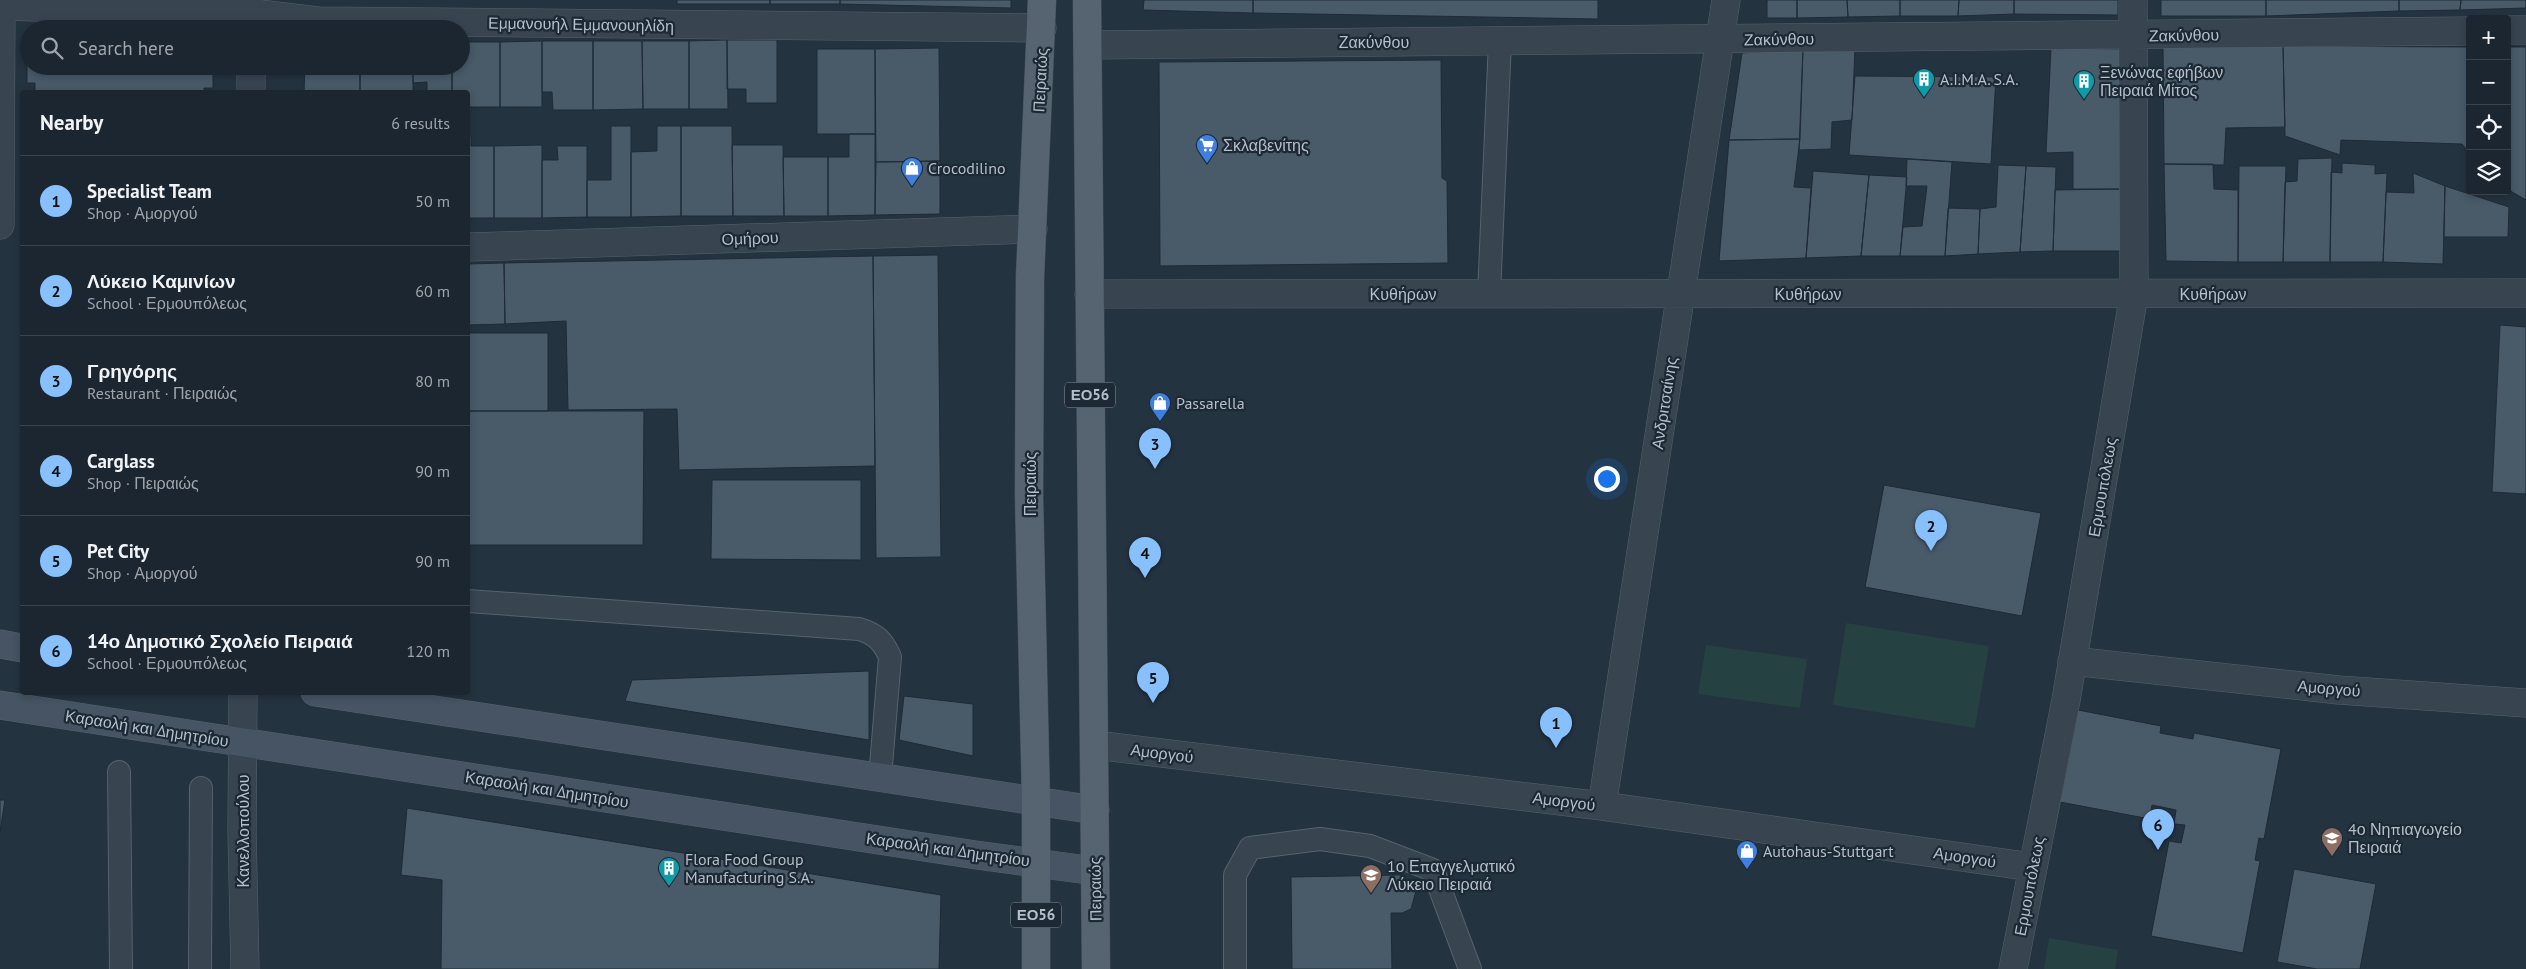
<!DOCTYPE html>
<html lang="en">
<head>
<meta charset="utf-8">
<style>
	:root { --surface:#1b2630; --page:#28323c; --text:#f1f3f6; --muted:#a0a5ab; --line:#39434c; --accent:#87c0fd }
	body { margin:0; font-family:"PT Sans",sans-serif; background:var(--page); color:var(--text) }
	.controls { position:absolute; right:15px; top:15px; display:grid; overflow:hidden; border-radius:5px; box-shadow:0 2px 8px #0003 }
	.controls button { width:45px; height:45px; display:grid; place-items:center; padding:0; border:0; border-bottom:1px solid var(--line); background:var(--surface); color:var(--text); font:25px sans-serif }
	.you { position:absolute; left:1606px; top:478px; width:18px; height:18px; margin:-12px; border:4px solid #fff; border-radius:50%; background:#1a73e8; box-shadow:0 0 0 8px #1a73e833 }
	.badge { display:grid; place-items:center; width:32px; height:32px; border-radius:50%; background:var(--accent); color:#111; font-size:16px; font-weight:700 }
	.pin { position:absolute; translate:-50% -41px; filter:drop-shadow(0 1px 2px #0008) }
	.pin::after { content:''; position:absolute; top:26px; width:18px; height:15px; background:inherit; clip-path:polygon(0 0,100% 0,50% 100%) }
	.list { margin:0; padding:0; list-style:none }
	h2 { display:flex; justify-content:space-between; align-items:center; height:65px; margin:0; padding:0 20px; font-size:21px }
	h2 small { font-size:16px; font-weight:400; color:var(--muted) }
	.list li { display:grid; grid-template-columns:32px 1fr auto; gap:15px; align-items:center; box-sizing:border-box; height:90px; padding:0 20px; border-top:1px solid var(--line) }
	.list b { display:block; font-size:19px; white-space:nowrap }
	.list p { margin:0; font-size:16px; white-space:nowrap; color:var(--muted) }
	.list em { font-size:16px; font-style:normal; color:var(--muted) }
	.icon { flex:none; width:28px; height:28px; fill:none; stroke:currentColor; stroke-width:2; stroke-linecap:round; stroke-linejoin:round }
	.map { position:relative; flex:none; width:2526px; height:969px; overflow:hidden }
	.search { position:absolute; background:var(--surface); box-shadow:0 2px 8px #0003; left:20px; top:20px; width:450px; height:55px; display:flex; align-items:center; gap:12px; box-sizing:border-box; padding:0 18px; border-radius:28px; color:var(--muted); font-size:19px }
	.panel { position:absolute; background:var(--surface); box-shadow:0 2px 8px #0003; left:20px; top:90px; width:450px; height:605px; border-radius:5px }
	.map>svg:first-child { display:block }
</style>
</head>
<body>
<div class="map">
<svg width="2526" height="969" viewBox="0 0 2526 969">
	<rect width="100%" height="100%" fill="#243340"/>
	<!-- green -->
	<path fill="#264141" d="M1846,623L1989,646L1975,728L1833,705Z
		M1706,645L1807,659L1800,708L1698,694Z
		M2049,938L2118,950L2115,969H2044Z"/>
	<!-- building -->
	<path fill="#495a69" stroke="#1f2b37" d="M677,0H770V4H677Z
		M770,0H840V4H770Z
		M840,0H1011V8L840,4Z
		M1144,0H1253V13L1143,10Z
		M1253,0H1598V19L1253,13Z
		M1767,0H1797V18H1767Z
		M1797,0H1847L1848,17L1797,18Z
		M1847,0H1900V16L1848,17Z
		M1900,0H1959L1958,16H1900Z
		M1959,0H2014V14L1958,16Z
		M2014,0H2118V15L2014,14Z
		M2161,0H2266V16H2161Z
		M2266,0H2399V11L2266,16Z
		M2399,0H2461L2460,10L2399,11Z
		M2461,0H2526V8L2460,10Z
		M727,40H777V103H746V89H727Z
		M727,40L728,109H689V41Z
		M542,41H593V110H553L552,92H542Z
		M542,41V107H500V42Z
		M593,41H642L643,109L593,110Z
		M642,41H689V109H643Z
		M461,42H500V107H468V92H452V66H461Z
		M2163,46H2283L2285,127L2226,128L2224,165L2164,164Z
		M2283,46L2470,47V154L2462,144L2341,140L2340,155L2285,136Z
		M2507,47H2526V200L2507,189Z
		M939,48L940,161L876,162L875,49Z
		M1855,48L1852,120L1832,122L1831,149L1799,150L1803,49Z
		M2051,48L2120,49L2121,189H2073V152L2046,153Z
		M817,49H875V134H817Z
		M1803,49L1800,139L1729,140L1742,53Z
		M27,60L29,66H213V88H204V92H35V83H27Z
		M1441,60L1442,178L1447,181L1448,263L1160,266L1159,62Z
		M305,66H360V92H304Z
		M360,66H413V92H360Z
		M413,66H452V92H427V82L413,83Z
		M1855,76L1996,77L1991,164L1849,155Z
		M611,126H631V217H587V180H611Z
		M657,126H681V216L631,217V152L657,151Z
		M681,126H732L733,216H681Z
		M849,134H875V215L828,216V157H849Z
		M468,136H471V146H494V218H468Z
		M1800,139L1794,187L1811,188L1806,258L1719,261L1729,140Z
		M542,145V218H494V146Z
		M732,145H783L784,216H733Z
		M557,146H587V217L542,218V160H558Z
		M783,157H828V216H784Z
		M2332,158L2330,262H2283L2285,182L2297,181L2298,159Z
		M1907,159L1952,162L1945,256H1900L1903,227L1922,226L1927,186H1906Z
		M940,161V214L875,215L876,162Z
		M2342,163L2375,165V174L2387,173L2383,262H2330L2331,172L2342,173Z
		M2164,164H2213L2214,189L2238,190V262L2166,261Z
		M1998,165L2026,166L2020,252L1978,254L1980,209L1996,207Z
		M2026,166L2056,167L2053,251L2020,252Z
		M2239,166H2286L2283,262H2238Z
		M1813,171L1869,175L1861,256L1806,258Z
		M2413,173L2445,186L2443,264L2383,262L2386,192L2414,193Z
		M1869,175L1907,177L1900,256H1861Z
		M2445,186L2509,207L2508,237H2444Z
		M2121,189V251H2053L2055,190Z
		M1948,208L1980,209L1978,254L1945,256Z
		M938,255L941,557L876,558L873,256Z
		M873,256L875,466L679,470L677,409L568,410L566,321L505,324L504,263Z
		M504,263L505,324L468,325V264Z
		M2500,325L2526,327V494L2492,492Z
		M468,333H548V411H468Z
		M468,411H644L643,545H468Z
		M712,480H861V560L711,559Z
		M1884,485L2041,513L2022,616L1865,587Z
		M869,671V740L625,701L632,680Z
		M904,696L973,704V756L899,740Z
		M2078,710L2161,726L2160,733L2193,739L2194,733L2281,749L2264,839L2259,838L2255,860L2260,861L2243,953L2151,936L2169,841L2181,843L2185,825L2174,824L2176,810L2152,805L2150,819L2060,802Z
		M0,800H5L0,832Z
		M407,808L941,895L939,969H441L442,880L401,875Z
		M2294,869L2376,884L2360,969H2317L2277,962Z
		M1400,875L1414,883L1416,891L1411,909L1402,913H1391L1392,969H1292L1291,877Z"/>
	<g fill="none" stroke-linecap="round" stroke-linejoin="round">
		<!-- service casing -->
		<g stroke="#56626e" stroke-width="24">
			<path id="service" d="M1489,294L1500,41
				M468,601L859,629C876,634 883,641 890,657L880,778
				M119,772L121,969
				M200,969L201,788
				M1235,969V875L1250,848L1320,839L1370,846L1433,870L1470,969"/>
		</g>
		<!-- minor casing -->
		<g stroke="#56626e" stroke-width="29">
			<path id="minor" d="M1,6L252,13L318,21L1042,28
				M2507,30H2526
				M1088,45L2470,31
				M251,92V66
				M0,225L1,0
				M468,247L1033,229
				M1089,294L2526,293
				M2072,661L2339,690L2526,703
				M243,692L242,831L245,969
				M1095,745L1602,806L2032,867
				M1602,806L1726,0
				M2013,969L2066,700L2134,294L2133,0"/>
		</g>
		<!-- secondary casing -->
		<g stroke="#56626e" stroke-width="29">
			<path id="secondary" d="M0,644L22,648
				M315,692L1095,810
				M0,705L976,855L1095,871"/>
		</g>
		<!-- primary casing -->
		<g stroke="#44505c" stroke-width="29">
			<path id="primary" d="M1087,0L1096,969
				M1036,969V802L1029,495L1030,277L1042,0"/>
		</g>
		<!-- service -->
		<use href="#service" stroke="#384450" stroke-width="22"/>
		<!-- minor -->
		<use href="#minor" stroke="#384450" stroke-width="28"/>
		<!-- secondary -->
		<use href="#secondary" stroke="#465463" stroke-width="28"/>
		<!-- primary -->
		<use href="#primary" stroke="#566370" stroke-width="28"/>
	</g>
	<!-- icons -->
	<defs>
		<g id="building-pin" transform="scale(1.125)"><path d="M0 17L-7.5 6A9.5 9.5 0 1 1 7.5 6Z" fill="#0f9aa8" stroke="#1d2935"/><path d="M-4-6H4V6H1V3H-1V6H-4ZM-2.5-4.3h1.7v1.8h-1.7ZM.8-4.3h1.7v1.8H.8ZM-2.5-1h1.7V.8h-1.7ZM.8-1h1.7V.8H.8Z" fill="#fff"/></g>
		<g id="supermarket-pin" transform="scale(1.125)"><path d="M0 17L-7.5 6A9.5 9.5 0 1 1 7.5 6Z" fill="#3f7fe0" stroke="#1d2935"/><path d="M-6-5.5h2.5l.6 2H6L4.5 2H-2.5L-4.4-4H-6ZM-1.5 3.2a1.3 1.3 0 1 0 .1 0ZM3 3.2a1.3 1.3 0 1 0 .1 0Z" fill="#fff"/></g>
		<g id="shop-pin" transform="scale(1.125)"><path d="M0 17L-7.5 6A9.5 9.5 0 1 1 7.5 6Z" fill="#3f7fe0" stroke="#1d2935"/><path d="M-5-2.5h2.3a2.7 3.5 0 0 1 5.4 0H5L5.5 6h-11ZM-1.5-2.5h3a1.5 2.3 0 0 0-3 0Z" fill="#fff"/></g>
		<g id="school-pin" transform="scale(1.125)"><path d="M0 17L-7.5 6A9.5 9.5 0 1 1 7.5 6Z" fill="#8d6e63" stroke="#1d2935"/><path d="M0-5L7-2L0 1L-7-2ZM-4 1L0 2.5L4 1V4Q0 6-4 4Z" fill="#fff"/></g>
	</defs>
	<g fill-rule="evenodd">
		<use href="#building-pin" x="1924" y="79"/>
		<use href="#building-pin" x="2084" y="81"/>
		<use href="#supermarket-pin" x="1207" y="145"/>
		<use href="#shop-pin" x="912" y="168"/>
		<use href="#shop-pin" x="1160" y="403"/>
		<use href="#school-pin" x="2332" y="838"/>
		<use href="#shop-pin" x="1747" y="851"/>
		<use href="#building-pin" x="669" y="868"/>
		<use href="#school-pin" x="1371" y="875"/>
	</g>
	<g text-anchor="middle" stroke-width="4.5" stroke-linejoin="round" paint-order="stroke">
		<!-- shield labels -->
		<g fill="#1d2935" stroke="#87929e" stroke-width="1">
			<rect x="1065" y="382.5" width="50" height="25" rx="4"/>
			<rect x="1011" y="902.5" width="50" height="25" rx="4"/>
		</g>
		<g font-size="15" font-weight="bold" fill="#b4bfcb">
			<text x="1090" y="400">ΕΟ56</text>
			<text x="1036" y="920">ΕΟ56</text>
		</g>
		<!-- street labels -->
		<g font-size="16" fill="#b4bfcb" stroke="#1d2935">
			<text transform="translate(581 24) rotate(1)" y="6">Εμμανουήλ Εμμανουηλίδη</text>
			<text transform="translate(2184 35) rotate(-1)" y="6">Ζακύνθου</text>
			<text transform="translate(1779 39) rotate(-1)" y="6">Ζακύνθου</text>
			<text x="1374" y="48">Ζακύνθου</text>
			<text transform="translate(1040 80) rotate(-87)" y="6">Πειραιώς</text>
			<text transform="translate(750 238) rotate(-2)" y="6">Ομήρου</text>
			<text x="1403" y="300">Κυθήρων</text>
			<text x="1808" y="300">Κυθήρων</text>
			<text x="2213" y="300">Κυθήρων</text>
			<text transform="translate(1664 403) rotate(-81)" y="6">Ανδριτσαίνης</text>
			<text transform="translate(1030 484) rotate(-90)" y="6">Πειραιώς</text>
			<text transform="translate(2102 487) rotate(-80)" y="6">Ερμουπόλεως</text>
			<text transform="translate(2329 688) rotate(5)" y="6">Αμοργού</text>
			<text transform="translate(147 728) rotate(9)" y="6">Καραολή και Δημητρίου</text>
			<text transform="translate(1162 753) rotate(7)" y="6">Αμοργού</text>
			<text transform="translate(547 789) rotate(9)" y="6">Καραολή και Δημητρίου</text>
			<text transform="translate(1564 801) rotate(7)" y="6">Αμοργού</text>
			<text transform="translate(243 831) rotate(-90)" y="6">Κανελλοπούλου</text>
			<text transform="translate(948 849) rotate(8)" y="6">Καραολή και Δημητρίου</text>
			<text transform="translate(1965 857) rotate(9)" y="6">Αμοργού</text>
			<text transform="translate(2029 886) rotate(-79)" y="6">Ερμουπόλεως</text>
			<text transform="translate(1095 889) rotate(-91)" y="6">Πειραιώς</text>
		</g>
		<!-- poi labels -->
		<g font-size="16" fill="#b4bfcb" stroke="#1d2935" text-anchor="start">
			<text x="2100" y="78">Ξενώνας εφήβων<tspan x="2100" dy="18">Πειραιά Μίτος</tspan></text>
			<text x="1940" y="85">A.I.M.A. S.A.</text>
			<text x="1223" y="151">Σκλαβενίτης</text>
			<text x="928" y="174">Crocodilino</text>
			<text x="1176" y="409">Passarella</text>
			<text x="2348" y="835">4ο Νηπιαγωγείο<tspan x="2348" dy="18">Πειραιά</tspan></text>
			<text x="1763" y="857">Autohaus-Stuttgart</text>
			<text x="685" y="865">Flora Food Group<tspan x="685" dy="18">Manufacturing S.A.</tspan></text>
			<text x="1387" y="872">1ο Επαγγελματικό<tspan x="1387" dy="18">Λύκειο Πειραιά</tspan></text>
		</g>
	</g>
</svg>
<div class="controls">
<button>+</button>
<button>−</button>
<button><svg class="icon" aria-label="locate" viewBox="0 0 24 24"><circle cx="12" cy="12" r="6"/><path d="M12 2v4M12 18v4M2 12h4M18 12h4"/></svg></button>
<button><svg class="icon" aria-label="layers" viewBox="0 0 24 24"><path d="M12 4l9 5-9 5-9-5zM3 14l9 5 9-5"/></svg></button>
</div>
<div class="you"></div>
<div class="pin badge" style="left:1556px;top:748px">1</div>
<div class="pin badge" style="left:1931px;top:551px">2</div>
<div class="pin badge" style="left:1155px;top:469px">3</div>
<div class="pin badge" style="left:1145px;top:578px">4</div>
<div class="pin badge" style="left:1153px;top:703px">5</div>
<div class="pin badge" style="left:2158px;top:850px">6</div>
<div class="search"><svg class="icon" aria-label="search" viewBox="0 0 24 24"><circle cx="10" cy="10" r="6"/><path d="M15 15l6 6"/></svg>Search here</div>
<section class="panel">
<h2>Nearby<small>6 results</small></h2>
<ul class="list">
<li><span class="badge">1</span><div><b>Specialist Team</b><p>Shop · Αμοργού</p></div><em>50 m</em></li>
<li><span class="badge">2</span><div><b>Λύκειο Καμινίων</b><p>School · Ερμουπόλεως</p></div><em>60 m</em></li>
<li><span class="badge">3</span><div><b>Γρηγόρης</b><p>Restaurant · Πειραιώς</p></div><em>80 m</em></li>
<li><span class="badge">4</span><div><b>Carglass</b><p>Shop · Πειραιώς</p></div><em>90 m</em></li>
<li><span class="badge">5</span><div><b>Pet City</b><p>Shop · Αμοργού</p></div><em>90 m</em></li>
<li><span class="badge">6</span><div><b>14ο Δημοτικό Σχολείο Πειραιά</b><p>School · Ερμουπόλεως</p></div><em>120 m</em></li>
</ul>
</section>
</div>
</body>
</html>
